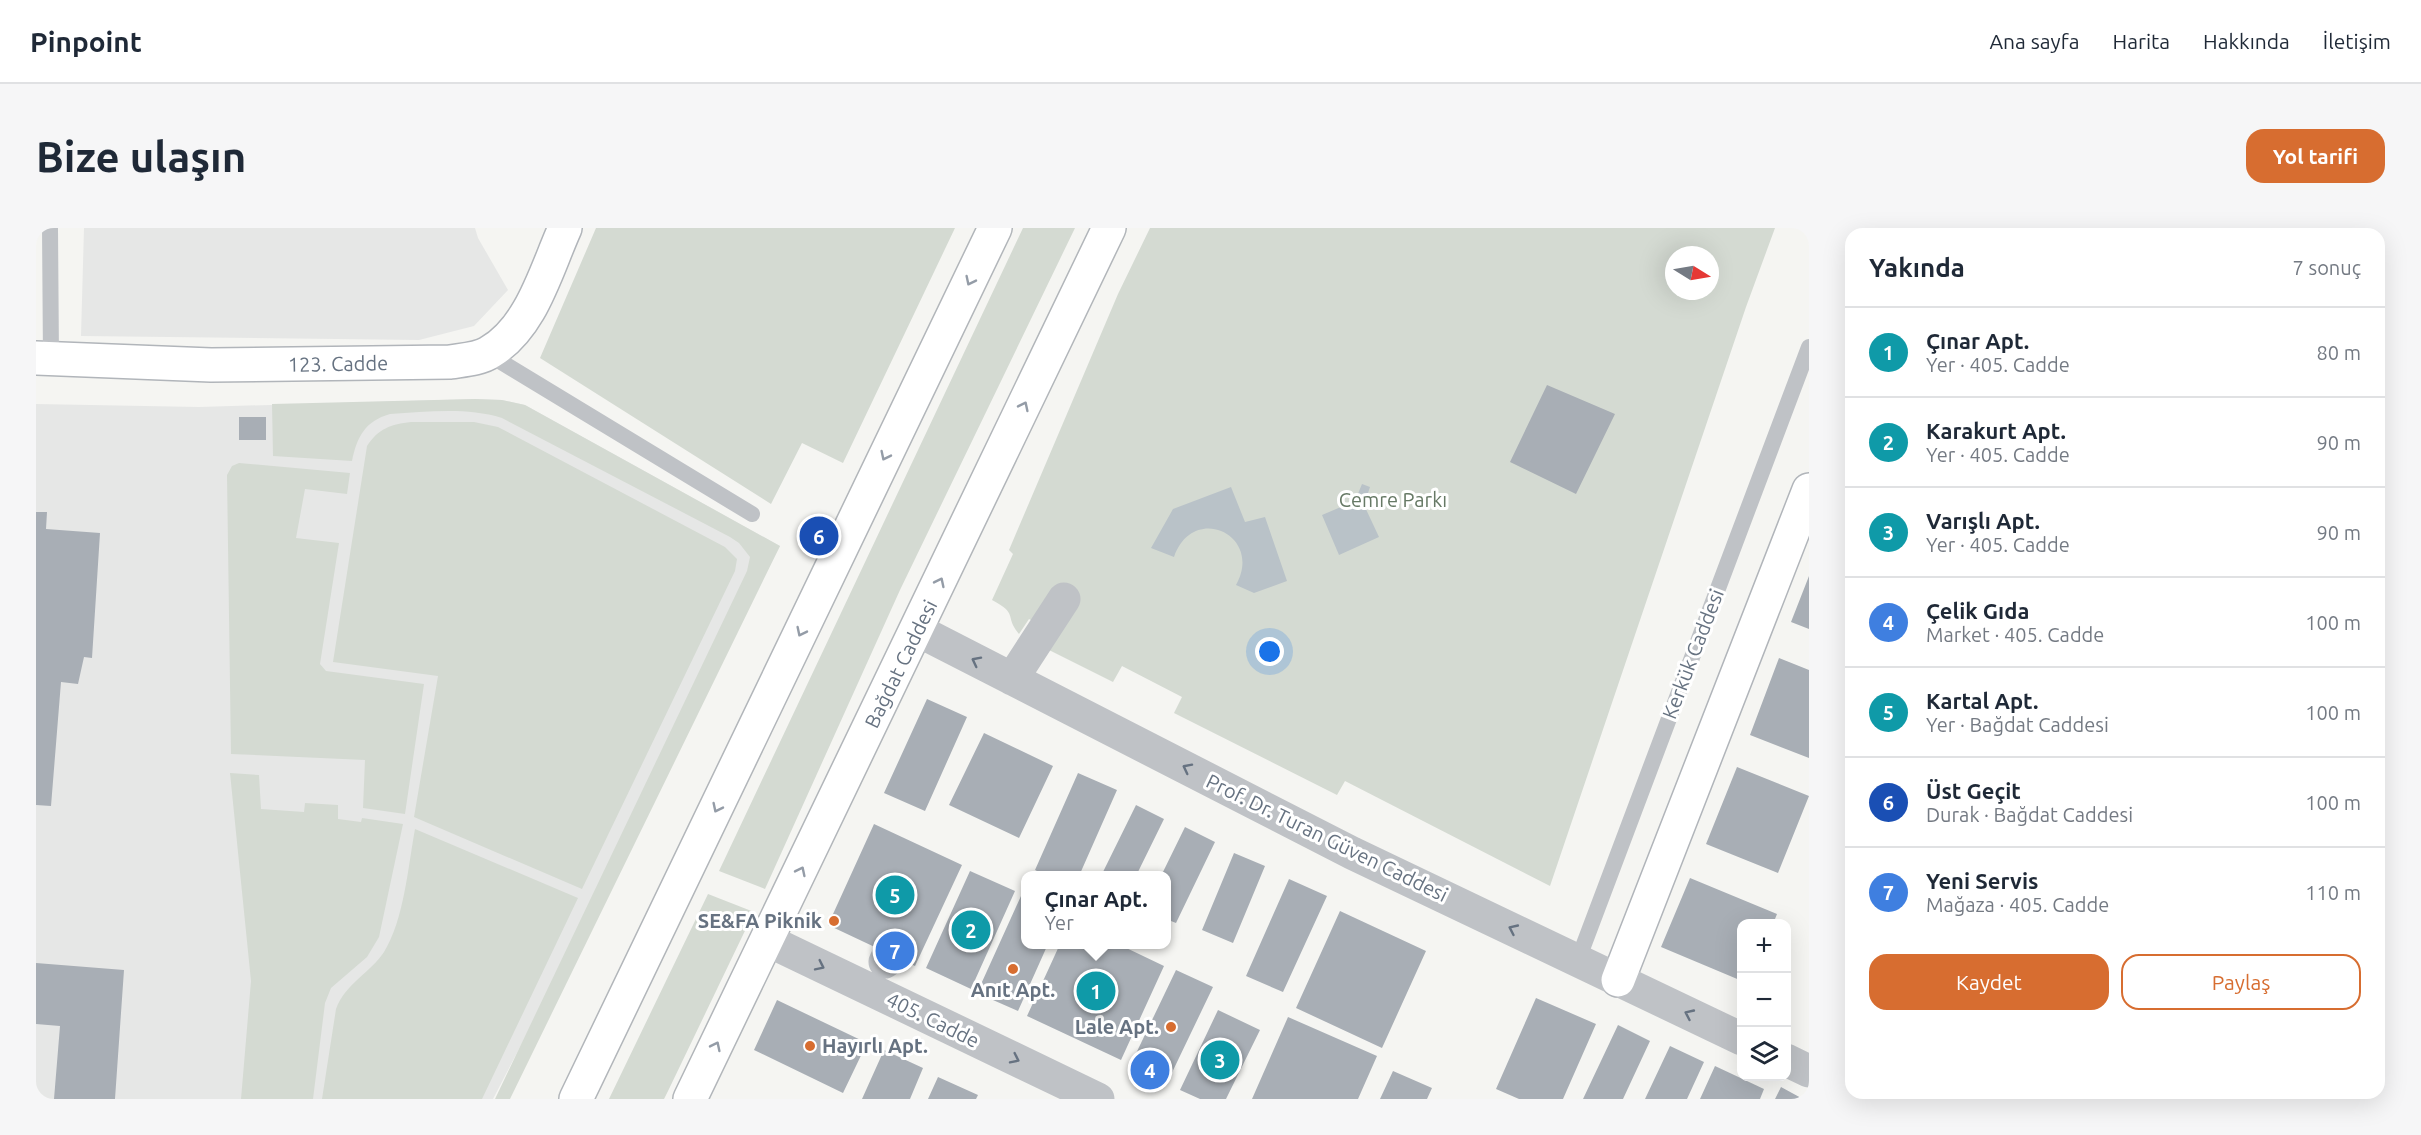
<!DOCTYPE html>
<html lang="tr">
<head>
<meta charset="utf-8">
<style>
	:root { --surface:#fff; --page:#f6f6f7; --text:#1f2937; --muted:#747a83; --line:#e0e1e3; --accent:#d76d30 }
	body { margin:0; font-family:Ubuntu,sans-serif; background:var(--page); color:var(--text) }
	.controls { position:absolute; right:18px; bottom:18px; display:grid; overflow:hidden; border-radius:12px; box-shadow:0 6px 24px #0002 }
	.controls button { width:54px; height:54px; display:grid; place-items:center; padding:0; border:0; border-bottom:2px solid var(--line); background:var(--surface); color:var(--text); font:30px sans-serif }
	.compass { position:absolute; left:1629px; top:18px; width:54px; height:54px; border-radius:50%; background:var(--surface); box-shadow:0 6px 24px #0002; rotate:101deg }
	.you { position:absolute; left:1234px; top:424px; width:21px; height:21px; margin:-15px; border:4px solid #fff; border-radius:50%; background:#1a73e8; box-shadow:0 0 0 9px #1a73e833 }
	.badge { display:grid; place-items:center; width:39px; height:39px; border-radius:50%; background:var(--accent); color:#fff; font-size:20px; font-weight:700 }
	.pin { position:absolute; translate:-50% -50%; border:3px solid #fff; box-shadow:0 2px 6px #0006 }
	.popup { position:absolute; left:985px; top:643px; width:150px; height:78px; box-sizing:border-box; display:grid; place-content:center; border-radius:12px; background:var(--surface); filter:drop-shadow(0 2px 4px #0005); font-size:20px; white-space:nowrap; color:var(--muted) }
	.popup b { font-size:22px; color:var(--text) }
	.popup::after { content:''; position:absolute; left:50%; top:100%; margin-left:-12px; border:12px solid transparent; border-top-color:var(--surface) }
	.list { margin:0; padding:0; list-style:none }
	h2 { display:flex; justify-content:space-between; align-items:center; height:78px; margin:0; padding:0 24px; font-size:26px }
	h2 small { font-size:20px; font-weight:400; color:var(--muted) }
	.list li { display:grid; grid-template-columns:39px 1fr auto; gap:18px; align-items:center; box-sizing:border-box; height:90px; padding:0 24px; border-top:2px solid var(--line) }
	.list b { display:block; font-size:22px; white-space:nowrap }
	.list p { margin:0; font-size:20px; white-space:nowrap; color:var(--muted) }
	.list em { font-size:20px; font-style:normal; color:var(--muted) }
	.actions { display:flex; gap:12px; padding:18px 24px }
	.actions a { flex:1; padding:14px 0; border:2px solid var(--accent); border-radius:18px; text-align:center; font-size:21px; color:var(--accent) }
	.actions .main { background:var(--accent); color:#fff }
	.icon { flex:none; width:33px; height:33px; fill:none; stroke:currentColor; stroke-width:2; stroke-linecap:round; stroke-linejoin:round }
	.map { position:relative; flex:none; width:1773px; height:871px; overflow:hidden; border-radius:18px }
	header { display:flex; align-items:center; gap:36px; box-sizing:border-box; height:84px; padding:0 30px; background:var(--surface); border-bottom:2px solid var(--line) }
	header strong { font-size:28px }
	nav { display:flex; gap:33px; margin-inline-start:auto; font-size:21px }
	.intro { display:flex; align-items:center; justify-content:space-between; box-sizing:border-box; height:144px; padding:0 36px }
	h1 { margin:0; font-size:42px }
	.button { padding:15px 27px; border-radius:18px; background:var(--accent); color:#fff; font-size:21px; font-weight:700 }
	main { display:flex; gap:36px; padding:0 36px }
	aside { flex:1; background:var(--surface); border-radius:18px; box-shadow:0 6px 24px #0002 }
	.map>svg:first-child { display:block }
</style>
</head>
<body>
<header>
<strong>Pinpoint</strong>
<nav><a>Ana sayfa</a><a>Harita</a><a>Hakkında</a><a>İletişim</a></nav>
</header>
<div class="intro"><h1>Bize ulaşın</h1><a class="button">Yol tarifi</a></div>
<main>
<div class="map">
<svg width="1773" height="871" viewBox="0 0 1773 871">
	<rect width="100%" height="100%" fill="#f5f5f2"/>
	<!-- built -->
	<path fill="#e6e7e6" d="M48,0H439L442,10L472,62L438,98L383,112L45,108Z
		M439,171L466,172L489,177L744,318L457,871H0V176L163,179Z"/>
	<!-- green -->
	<path fill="#d4dad2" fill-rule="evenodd" d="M560,0H919L807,235L766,215L735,276L504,130Z
		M987,0H1039L864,362L729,661L683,643Z
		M1114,0H1739L1710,79L1514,658L1309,553L1301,567L1138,485L1146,469L1086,438L1077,454L1007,419L1018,404L993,391L983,406C968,388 983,386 956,372L977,326L973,322L1082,66ZM1638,27H1674V63H1638Z
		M439,171L466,172L489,177L744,318L474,871H459L711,343L714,329L703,315L694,309L466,190C430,179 391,184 354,186C329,193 321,209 316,233L237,228L236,176Z
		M375,194H438L462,199L689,319L701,331L699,343L546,661L378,589L402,448L297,434L331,218C342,201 355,196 375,194Z
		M203,235L314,245L311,266L269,261L260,310L303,315L284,436L290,443L388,456L369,586L327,580L329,532L195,526L191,247L196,238Z
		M194,545L223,547L225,581L268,584L269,575L302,577V591L325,594L326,590L367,596L343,709L331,729L295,760L289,775L277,871H205L215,753Z
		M379,601L542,670L446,871H286L300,781C309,756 334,745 348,724C368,692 372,639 379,601Z
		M672,666L718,684L633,861L628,871H573Z"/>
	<!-- water -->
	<path fill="#b9c2c8" d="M1326,256L1334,259L1328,277L1343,309L1303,327L1286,287L1319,273Z
		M1195,259L1209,294L1229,289L1251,353L1218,365L1200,357C1228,307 1157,274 1138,329L1115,320L1137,281Z"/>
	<!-- building -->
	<path fill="#a8aeb5" d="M1511,157L1579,186L1540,266L1474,234Z
		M203,189H230V212H203Z
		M0,284H11L10,301L64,305L56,430L48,429L42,456L25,454L15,578L0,577Z
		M1773,348V401L1755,394Z
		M1743,430L1773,442V530L1714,507Z
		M891,471L931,489L889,583L848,565Z
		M948,505L1017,538L983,610L913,577Z
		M1701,539L1773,568L1742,645L1670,616Z
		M1042,545L1081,562L1043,648H1011L999,642Z
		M1100,577L1128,591L1100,648H1065Z
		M838,596L926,637L879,738L792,697Z
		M1149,599L1179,614L1140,695L1130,691V648H1125Z
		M1198,625L1229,638L1197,715L1166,702Z
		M934,643L979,663L935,761L890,740Z
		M1654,650L1741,686L1737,696H1706V753L1625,719Z
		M1253,651L1291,668L1247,764L1210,748Z
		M985,668L990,670V716H1012L982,783L941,765Z
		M1304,683L1390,723L1346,820L1260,780Z
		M1024,716H1082L1128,738L1085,832L991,788Z
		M0,735L88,742L79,871H18L24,798L0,796Z
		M1140,742L1177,759L1131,855L1094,838Z
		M1500,770L1560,796L1527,871H1483L1460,861Z
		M741,772L831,815L807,865L718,822Z
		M1182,782L1224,802L1190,871H1164L1144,862Z
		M1252,789L1341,828L1322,871H1216Z
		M1582,797L1614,813L1587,871H1547Z
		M1634,818L1668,834L1651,871H1609Z
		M848,822L887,840L874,871H826Z
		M1679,838L1728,861L1724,871H1664Z
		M1357,843L1396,860L1391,871H1344Z
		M902,849L942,867L940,871H892Z
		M1745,859L1767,871H1739Z"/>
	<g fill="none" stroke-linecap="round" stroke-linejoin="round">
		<!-- secondary casing -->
		<g stroke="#b1b5ba" stroke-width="36">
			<path id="secondary" d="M0,130L175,137L414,134C426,132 444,131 454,124C496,99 510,42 529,0
				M1582,752L1773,262"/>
		</g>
		<!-- primary casing -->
		<g stroke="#b2b6ba" stroke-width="36">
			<path id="primary" d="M540,871L959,0
				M654,871L1073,0"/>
		</g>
		<!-- lane -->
		<path stroke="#bfc2c6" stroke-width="16" d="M14,0L15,131
			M452,126L716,286
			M1542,732L1773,119"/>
		<!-- street -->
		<path stroke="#bfc2c6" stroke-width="33" d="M881,402L1316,625L1706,811
			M976,451L1028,371
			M731,712L1062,871
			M849,734L853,726
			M1750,832L1773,843"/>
		<!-- secondary -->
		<use href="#secondary" stroke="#fff" stroke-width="33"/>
		<!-- primary -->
		<use href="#primary" stroke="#fff" stroke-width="33"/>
	</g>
	<!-- one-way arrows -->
	<defs><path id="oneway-chevron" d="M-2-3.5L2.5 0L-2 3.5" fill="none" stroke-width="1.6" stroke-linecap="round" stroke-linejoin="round" transform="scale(1.5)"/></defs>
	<g stroke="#949ca7">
		<use href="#oneway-chevron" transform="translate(934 53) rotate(116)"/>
		<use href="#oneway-chevron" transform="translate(988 178) rotate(-64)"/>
		<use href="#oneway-chevron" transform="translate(849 228) rotate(116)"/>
		<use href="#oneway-chevron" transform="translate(904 354) rotate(-64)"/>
		<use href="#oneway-chevron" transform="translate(765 404) rotate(116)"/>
		<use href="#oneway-chevron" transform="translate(681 580) rotate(116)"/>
		<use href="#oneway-chevron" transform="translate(765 643) rotate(-64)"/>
		<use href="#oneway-chevron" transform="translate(680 818) rotate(-64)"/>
	</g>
	<g stroke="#667281">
		<use href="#oneway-chevron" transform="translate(940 433) rotate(-153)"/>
		<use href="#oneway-chevron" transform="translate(1151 540) rotate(-153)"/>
		<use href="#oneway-chevron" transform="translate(1477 701) rotate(-155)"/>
		<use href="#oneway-chevron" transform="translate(784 738) rotate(26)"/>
		<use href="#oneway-chevron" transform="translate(1653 786) rotate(-155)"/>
		<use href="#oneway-chevron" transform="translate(979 831) rotate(26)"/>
	</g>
	<!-- markers -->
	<g fill="#d76d30" stroke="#fff" stroke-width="2">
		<circle cx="798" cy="693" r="6"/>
		<circle cx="977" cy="741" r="6"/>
		<circle cx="1135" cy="799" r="6"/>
		<circle cx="774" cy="818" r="6"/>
	</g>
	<g text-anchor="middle" stroke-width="6" stroke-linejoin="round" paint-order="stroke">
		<!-- street labels -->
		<g font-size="20" fill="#667281" stroke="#fff">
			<text transform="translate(302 136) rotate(-1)" y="7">123. Cadde</text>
			<text transform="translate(1657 426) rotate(-69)" y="7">Kerkük Caddesi</text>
			<text transform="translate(865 436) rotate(-64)" y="7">Bağdat Caddesi</text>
			<text transform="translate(1291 610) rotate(26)" y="7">Prof. Dr. Turan Güven Caddesi</text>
			<text transform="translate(897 792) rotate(26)" y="7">405. Cadde</text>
		</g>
		<!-- park labels -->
		<g font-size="20" fill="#667965" stroke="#fff">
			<text x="1357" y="279">Cemre Parkı</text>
		</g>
		<!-- poi labels -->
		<g font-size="20" font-weight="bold" fill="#667281" stroke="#fff" text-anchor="end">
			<text x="786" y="700">SE&amp;FA Piknik</text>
			<text x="977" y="769" text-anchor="middle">Anıt Apt.</text>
			<text x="1123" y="806">Lale Apt.</text>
			<text x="786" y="825" text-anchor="start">Hayırlı Apt.</text>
		</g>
	</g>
</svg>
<div class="controls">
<button>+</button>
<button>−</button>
<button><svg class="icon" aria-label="layers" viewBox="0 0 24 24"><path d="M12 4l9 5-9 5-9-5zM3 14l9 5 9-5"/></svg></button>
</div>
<svg class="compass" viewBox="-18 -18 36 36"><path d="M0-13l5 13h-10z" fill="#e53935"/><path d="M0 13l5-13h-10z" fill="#747a83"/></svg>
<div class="you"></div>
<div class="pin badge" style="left:1060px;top:763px;background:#0f9aa8">1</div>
<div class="popup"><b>Çınar Apt.</b>Yer</div>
<div class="pin badge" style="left:935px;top:702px;background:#0f9aa8">2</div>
<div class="pin badge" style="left:1184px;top:832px;background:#0f9aa8">3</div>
<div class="pin badge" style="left:1114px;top:842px;background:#3f7fe0">4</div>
<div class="pin badge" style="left:859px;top:667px;background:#0f9aa8">5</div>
<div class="pin badge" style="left:783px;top:308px;background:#1a4fb4">6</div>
<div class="pin badge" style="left:859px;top:723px;background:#3f7fe0">7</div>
</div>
<aside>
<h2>Yakında<small>7 sonuç</small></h2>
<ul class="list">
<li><span class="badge" style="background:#0f9aa8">1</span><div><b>Çınar Apt.</b><p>Yer · 405. Cadde</p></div><em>80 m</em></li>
<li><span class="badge" style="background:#0f9aa8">2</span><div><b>Karakurt Apt.</b><p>Yer · 405. Cadde</p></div><em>90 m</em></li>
<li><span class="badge" style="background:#0f9aa8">3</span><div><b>Varışlı Apt.</b><p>Yer · 405. Cadde</p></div><em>90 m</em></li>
<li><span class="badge" style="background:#3f7fe0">4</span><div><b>Çelik Gıda</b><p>Market · 405. Cadde</p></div><em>100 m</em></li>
<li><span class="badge" style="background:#0f9aa8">5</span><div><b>Kartal Apt.</b><p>Yer · Bağdat Caddesi</p></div><em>100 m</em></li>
<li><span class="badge" style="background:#1a4fb4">6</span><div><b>Üst Geçit</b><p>Durak · Bağdat Caddesi</p></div><em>100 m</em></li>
<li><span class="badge" style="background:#3f7fe0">7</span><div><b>Yeni Servis</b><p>Mağaza · 405. Cadde</p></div><em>110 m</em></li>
</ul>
<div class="actions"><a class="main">Kaydet</a><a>Paylaş</a></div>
</aside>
</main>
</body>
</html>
